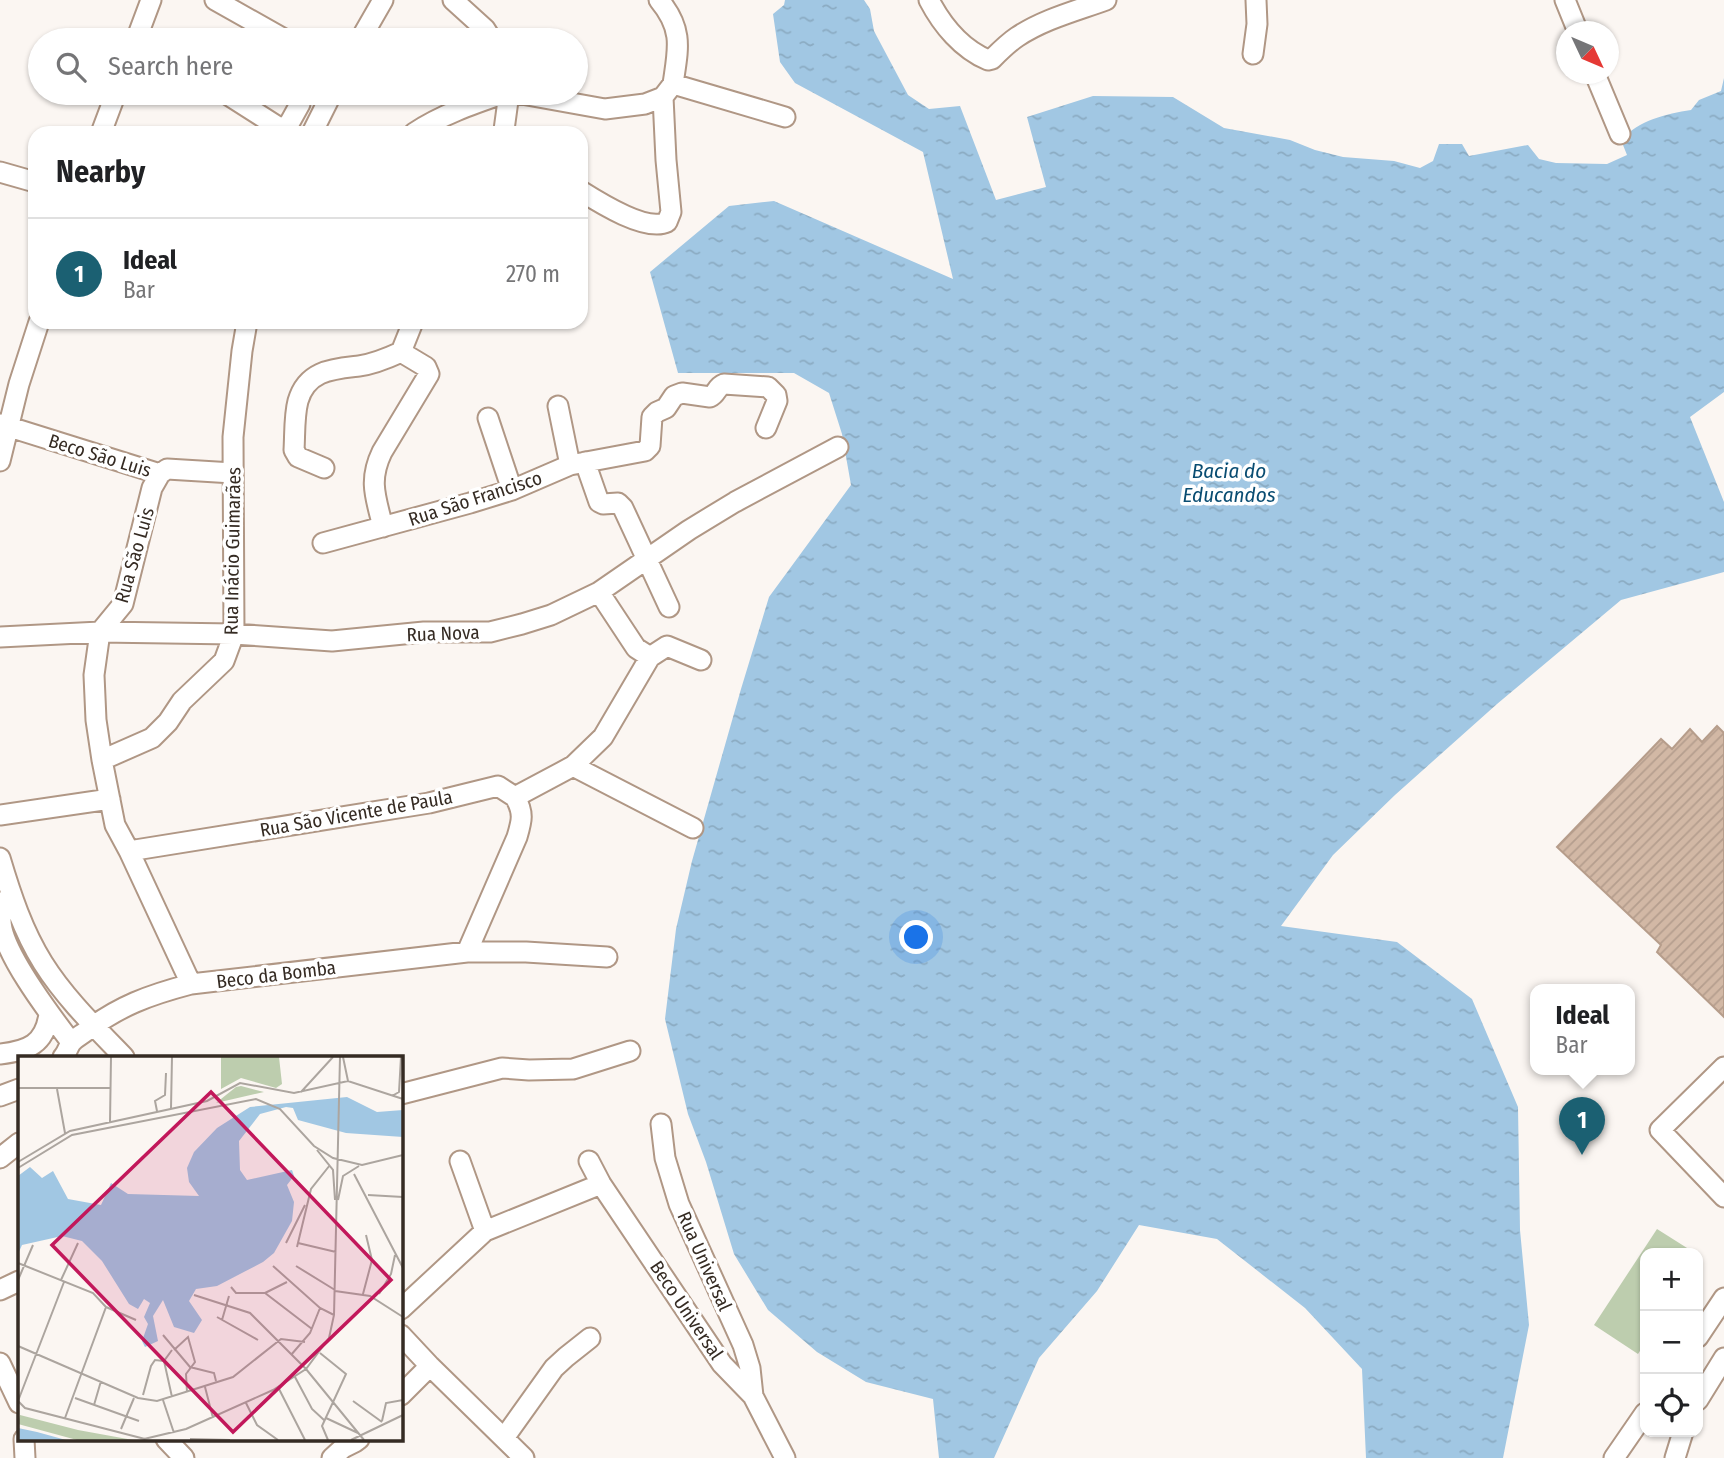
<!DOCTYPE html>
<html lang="en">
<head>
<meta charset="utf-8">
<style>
	:root { --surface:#fff; --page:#f6f6f6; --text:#202124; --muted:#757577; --line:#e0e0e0; --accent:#1b6072 }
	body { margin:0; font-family:"Fira Sans Condensed",sans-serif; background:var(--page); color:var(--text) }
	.controls { position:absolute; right:21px; bottom:21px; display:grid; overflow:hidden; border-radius:14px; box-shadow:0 2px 5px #0004 }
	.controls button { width:63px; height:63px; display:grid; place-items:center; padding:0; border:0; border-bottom:2px solid var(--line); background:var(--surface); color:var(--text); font:35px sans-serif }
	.compass { position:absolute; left:1556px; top:21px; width:63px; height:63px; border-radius:50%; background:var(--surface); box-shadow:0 2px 5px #0004; rotate:134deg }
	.you { position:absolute; left:917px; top:938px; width:24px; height:24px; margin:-18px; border:5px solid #fff; border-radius:50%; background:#1a73e8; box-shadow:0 0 0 10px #1a73e833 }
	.badge { display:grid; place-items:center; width:46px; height:46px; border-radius:50%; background:var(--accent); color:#fff; font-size:23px; font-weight:700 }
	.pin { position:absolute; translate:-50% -58px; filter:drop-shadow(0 2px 4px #0008) }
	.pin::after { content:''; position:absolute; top:37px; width:24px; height:21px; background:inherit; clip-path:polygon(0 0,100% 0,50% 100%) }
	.popup { position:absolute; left:1530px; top:984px; width:105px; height:91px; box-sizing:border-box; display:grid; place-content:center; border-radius:14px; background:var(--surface); filter:drop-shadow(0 2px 5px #0005); font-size:23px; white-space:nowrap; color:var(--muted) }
	.popup b { font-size:26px; color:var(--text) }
	.popup::after { content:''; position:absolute; left:50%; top:100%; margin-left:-14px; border:14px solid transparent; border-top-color:var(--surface) }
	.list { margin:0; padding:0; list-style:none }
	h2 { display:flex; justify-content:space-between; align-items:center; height:91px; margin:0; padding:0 28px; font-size:30px }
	h2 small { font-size:23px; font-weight:400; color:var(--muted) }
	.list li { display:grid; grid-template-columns:46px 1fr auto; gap:21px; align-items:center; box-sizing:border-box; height:112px; padding:0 28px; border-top:2px solid var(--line) }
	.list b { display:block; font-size:26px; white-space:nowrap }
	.list p { margin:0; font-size:23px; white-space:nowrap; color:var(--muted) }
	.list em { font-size:23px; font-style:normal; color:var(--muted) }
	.icon { flex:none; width:38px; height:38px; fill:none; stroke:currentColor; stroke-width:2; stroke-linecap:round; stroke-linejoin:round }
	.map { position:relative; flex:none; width:1724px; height:1458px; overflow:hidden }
	.search { position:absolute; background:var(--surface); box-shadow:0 2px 5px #0004; left:28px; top:28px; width:560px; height:77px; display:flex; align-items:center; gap:18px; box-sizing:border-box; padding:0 24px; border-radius:38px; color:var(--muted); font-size:26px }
	.panel { position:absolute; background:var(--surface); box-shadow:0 2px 5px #0004; left:28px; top:126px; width:560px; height:203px; border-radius:21px }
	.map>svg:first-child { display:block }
</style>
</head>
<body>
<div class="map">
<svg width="1724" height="1458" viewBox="0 0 1724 1458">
	<defs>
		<pattern id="water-ripples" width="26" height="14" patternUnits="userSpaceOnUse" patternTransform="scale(1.75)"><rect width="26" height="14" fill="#a1c7e3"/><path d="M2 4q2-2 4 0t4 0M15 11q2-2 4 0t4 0" fill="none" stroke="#8babc2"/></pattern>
		<pattern id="building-hatch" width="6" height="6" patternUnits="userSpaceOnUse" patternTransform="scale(1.75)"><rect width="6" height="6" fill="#d2b8a5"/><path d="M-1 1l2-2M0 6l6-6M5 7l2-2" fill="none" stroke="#b59e8e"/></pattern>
	</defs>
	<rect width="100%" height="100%" fill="#fbf6f2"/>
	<!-- park -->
	<path fill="#bdcdae" d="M1657,1229L1695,1253H1645V1343L1638,1354L1594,1325Z"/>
	<!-- water -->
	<path fill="url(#water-ripples)" d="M785,0H864L870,9L874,31L908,95L929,109L960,106L996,200L1046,187L1027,117L1093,96L1173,97L1224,128L1290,140L1315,150L1343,157L1394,161L1420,168L1433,161L1439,144H1462L1469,156L1528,145L1539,159L1556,163L1607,164L1627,155L1621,140C1639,120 1666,114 1691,110L1699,100L1721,91L1724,78V392L1690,417L1724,502V572L1621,600L1497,704L1395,795L1333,855L1281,926L1397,942L1472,999L1518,1107L1520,1230L1529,1325L1503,1458H1366L1362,1369L1305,1308L1217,1239L1139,1225L1097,1291L1039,1358L994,1458H939L933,1399L866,1382L817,1352L768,1310L734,1254L706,1162L688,1114L665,1019L676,929L692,861L741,689L769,597L851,485L842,434L829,393L794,373H678L650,272L729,206L774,201L953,279L923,152L795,83L780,62L773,14L784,5Z"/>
	<!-- building -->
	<path fill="url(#building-hatch)" stroke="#b69d8b" stroke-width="2" d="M1717,726L1724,733V1017L1657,952L1661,945L1557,847L1661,739L1672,749L1690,729L1702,742Z"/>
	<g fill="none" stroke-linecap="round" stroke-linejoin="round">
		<!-- minor casing -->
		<g stroke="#b09785" stroke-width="23">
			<path id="minor" d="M215,0L286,40
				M453,0L485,29L492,40
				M659,0C684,30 678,49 673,84
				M929,0C942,25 962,49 988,60L992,59C1000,51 1008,43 1017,37C1044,19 1076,11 1106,0
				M1565,0L1578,32
				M136,40L151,0
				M360,40L383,0
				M1253,54L1257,24L1256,0
				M1595,74L1620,134
				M225,93L283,130L290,122L300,104
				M516,93L605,109L645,104L663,97L673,84L785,117
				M101,133L116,93
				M312,133L332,93
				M414,133C443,114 473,104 505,93
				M505,133L504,130L509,93
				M0,172L35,182
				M581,191C600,203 646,232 667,222L671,212L666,160L663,97
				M401,352L413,322
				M558,406L570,465
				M488,418L512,490
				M0,424L160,474L167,469L233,473
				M0,461L19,384L39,322
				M585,462L599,502L603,504L618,503L623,508L669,607
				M324,468L298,457L294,450C295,435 294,416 298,401C307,370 333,369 359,366C374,364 388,358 401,352
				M383,527C376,498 368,481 382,452L429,374L426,367L401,352
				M323,543L470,503L512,490L570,465L645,451L650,446L652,417L657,412L666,408L674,396L682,393L710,397C717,394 716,387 724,384L768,387L776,395L777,401L766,428
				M599,592L636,648L650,657
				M100,632L94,675L96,720L102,760L115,825L129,851L191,984
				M100,632L123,604L152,488L160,474
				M0,637L100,632L234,634L332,641L424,632H490L522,624L551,615L599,592L689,530L735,502L838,447
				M102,760L152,738L168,722L182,701L224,661L234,634L233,437L242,351L247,322
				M573,766L693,828
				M0,815L110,799
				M129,851L429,803L498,786L515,797L573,766L603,737L650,657L667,646L701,660
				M0,858C11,895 23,931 43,963C65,998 96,1028 124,1057
				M10,894C7,902 1,911 1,919C0,950 52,1017 71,1042
				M467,952L517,837C522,820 524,813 515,797
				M0,1054C28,1051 45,1044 49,1014
				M63,1057C67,1053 68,1047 71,1043C74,1039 81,1035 85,1032C119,1006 149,995 191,984L467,952H526L607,957
				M1724,1067L1660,1130L1724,1197
				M401,1094L502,1068L529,1070L573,1069L630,1051
				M0,1096L19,1089
				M661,1124L665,1158L679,1204L743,1345L750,1368L753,1396
				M0,1158L19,1143
				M460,1161L485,1231
				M589,1161L601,1184L722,1364L753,1396L785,1458
				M0,1290L19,1281
				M401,1309L485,1231L601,1184
				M401,1335L430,1366L524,1458
				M1698,1337L1724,1298
				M0,1363L19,1403
				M401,1395L430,1366
				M1698,1400L1724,1358
				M504,1438L554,1368L566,1357L590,1338
				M24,1439L25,1458
				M166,1439L184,1458
				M332,1458L343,1448L355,1442L359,1439
				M1614,1458L1645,1413
				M1675,1458L1683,1432"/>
		</g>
		<!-- minor -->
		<use href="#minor" stroke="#fff" stroke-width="19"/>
	</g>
	<g text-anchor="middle" stroke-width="7" stroke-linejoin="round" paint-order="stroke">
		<!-- street labels -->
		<g font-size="19" fill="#352b23" stroke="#fff">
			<text transform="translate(100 455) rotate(17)" y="7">Beco São Luis</text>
			<text transform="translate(475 498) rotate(-18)" y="7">Rua São Francisco</text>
			<text transform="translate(232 551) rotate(-89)" y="7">Rua Inácio Guimarães</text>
			<text transform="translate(134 555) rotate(-74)" y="7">Rua São Luis</text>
			<text transform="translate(443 633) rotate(-2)" y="7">Rua Nova</text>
			<text transform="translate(356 813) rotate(-10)" y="7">Rua São Vicente de Paula</text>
			<text transform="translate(276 974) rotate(-7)" y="7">Beco da Bomba</text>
			<text transform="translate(705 1261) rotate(66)" y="7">Rua Universal</text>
			<text transform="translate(687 1310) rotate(56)" y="7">Beco Universal</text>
		</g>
		<!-- water labels -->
		<g font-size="21" font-style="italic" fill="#0a4d72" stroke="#fff">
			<text x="1229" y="478">Bacia do<tspan x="1229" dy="24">Educandos</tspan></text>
		</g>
	</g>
	<!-- overview -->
	<g transform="translate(18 1056)">
		<rect width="385" height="385" fill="#fbf6f2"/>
		<path d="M203,1H261L264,28L258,32L223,22L203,33ZM223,30L246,36L198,47L218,31ZM2,359L60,374L115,384H59L0,368Z" fill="#bdcdae"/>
		<path d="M329,41L359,56L385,54V81L328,77L280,64L275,52L268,51L242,58L221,85L222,114L229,124L274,114L276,120L269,129L276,146L274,165L256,197L245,206L199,230L178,233L171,245L184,264L176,277L156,271L145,244L135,260L140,285L127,291L124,285L130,268L126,261L132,247L126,243L120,253L111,248L84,205L64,185L44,180L4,189L0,198V120L12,111L24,122L35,115L50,143L83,149L93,127L110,138L181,140L171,126L169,112L176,96L199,72L232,51ZM0,372L19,376L48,384H0Z" fill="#a1c7e3"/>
		<path fill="none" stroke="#aca59f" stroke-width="2" d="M325,1L330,25M0,32H93M39,33L47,77M283,36L315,1M374,40L381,36L383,1M153,52L154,1M139,55L137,45L147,39L148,17M92,66L93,1M299,94L315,114L317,144M0,106L52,75L189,45L222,27L276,37L330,25L385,43M0,112L54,79L238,43L262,53L296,90L315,102L344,109L385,99M336,118L385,212M350,139L385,141M320,144L325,120L341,110M268,187L287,149M280,187L318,196M279,191L293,133L312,109M0,207L75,237L88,251L47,362M255,210L302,252L316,259M278,210L317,234M0,224L15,189M43,224L60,187M213,231L218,237H247L294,273M317,235L352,240L385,261M247,237L269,226M345,238L354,204L348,179M361,238L373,218L377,199M176,239L232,257L288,313L346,384M88,251L118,264M199,261L240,284M204,264L211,240M145,279L172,311L196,317L198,325M0,290L120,342L139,345L215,321L263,283L287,286M154,294L146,305L154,341M156,294L170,281L177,306L168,318L169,336M302,297L328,318L304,370L310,384M273,299L292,277L302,252M277,321L294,353L306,364M187,331L195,362M260,331L287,384M125,339L133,310L137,304L146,305M57,342L121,365M145,344L156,377M0,345L7,352L127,383M0,345L46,226M335,345L364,366M228,347L239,369L260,384M76,349L83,325M308,362L340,377M364,365L368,347L385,344M103,373L116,342M126,383L168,373L255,334L288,313L311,282L316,259L322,1M172,383L212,384M333,384L385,359"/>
		<path fill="#c2185b" fill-opacity="0.15" stroke="#c2185b" stroke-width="3.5" d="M193,36L373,224L215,376L34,189Z"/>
		<rect width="385" height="385" fill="none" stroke="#352b23" stroke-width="3.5"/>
	</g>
</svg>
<div class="controls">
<button>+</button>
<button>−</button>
<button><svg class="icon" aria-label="locate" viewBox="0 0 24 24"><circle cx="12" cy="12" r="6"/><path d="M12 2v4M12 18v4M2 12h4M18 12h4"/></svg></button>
</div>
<svg class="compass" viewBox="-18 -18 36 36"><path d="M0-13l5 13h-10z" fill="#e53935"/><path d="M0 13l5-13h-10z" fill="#757577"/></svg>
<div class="you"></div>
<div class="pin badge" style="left:1582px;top:1155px">1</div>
<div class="popup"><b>Ideal</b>Bar</div>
<div class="search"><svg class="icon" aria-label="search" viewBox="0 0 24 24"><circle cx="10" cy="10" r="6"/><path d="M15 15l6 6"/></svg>Search here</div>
<section class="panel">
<h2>Nearby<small></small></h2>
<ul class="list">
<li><span class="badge">1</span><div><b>Ideal</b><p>Bar</p></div><em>270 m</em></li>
</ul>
</section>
</div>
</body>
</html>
